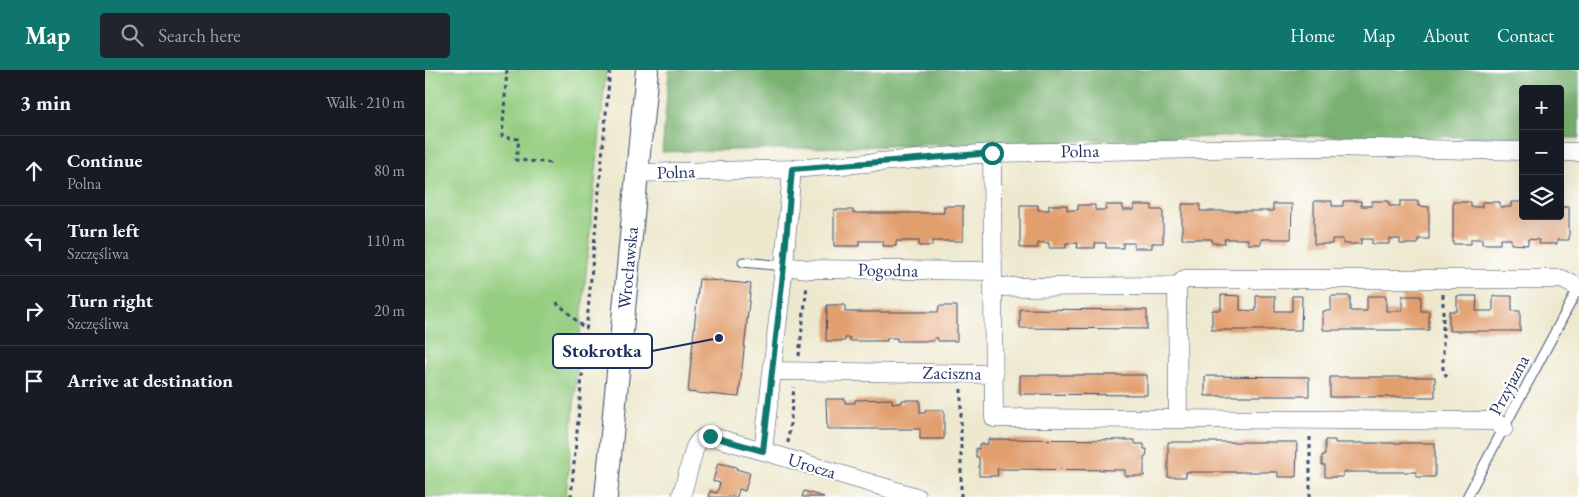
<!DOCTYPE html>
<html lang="en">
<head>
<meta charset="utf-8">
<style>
	:root { --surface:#171b24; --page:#20242c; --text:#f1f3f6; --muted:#9ea1a6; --line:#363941; --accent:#0f766e }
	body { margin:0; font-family:"EB Garamond",serif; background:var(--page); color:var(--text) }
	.controls { position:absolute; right:15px; top:15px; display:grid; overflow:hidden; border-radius:5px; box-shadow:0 5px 20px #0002 }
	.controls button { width:45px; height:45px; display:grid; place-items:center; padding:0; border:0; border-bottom:1px solid var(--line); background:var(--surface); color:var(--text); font:25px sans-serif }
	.stop { position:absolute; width:15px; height:15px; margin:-11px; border:4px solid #0f766e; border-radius:50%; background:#fff }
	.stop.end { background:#0f766e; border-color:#fff; box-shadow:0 1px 5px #0008 }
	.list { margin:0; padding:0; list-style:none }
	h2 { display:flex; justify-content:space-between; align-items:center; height:65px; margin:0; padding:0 20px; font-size:21px }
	h2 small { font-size:16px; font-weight:400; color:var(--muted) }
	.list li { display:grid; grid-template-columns:32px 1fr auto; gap:15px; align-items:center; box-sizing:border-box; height:70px; padding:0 20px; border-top:1px solid var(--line) }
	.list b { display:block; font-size:19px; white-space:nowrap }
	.list p { margin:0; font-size:16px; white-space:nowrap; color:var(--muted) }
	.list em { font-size:16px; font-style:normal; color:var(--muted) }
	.icon { flex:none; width:28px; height:28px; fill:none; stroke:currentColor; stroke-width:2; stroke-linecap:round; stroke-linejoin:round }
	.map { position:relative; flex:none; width:1154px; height:427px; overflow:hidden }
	header { display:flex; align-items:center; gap:30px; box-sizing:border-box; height:70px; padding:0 25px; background:var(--accent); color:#fff }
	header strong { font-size:24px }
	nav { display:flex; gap:28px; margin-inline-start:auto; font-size:18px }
	.search { width:350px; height:45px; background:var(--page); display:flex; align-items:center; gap:12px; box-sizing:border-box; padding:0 18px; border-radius:5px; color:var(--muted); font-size:19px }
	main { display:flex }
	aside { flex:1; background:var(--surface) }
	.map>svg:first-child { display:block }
</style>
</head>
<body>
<header>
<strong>Map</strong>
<div class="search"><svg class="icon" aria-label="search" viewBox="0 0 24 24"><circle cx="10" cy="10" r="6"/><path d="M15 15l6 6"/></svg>Search here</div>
<nav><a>Home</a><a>Map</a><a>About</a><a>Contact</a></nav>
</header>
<main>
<aside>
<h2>3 min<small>Walk · 210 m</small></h2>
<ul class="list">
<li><svg class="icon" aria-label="ahead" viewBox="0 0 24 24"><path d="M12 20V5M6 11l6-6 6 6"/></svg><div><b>Continue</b><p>Polna</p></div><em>80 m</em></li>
<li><svg class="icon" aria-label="left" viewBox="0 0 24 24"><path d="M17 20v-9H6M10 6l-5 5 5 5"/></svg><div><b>Turn left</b><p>Szczęśliwa</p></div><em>110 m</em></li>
<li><svg class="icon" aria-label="right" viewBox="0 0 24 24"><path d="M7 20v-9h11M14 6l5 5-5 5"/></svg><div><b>Turn right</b><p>Szczęśliwa</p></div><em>20 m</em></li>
<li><svg class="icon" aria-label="arrive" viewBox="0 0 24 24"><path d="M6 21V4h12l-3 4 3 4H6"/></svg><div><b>Arrive at destination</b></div></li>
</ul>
</aside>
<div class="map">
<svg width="1154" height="427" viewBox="0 0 1154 427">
	<rect width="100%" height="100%" fill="#fff"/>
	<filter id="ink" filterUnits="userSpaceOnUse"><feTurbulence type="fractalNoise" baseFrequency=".02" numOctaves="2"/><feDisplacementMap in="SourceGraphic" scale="10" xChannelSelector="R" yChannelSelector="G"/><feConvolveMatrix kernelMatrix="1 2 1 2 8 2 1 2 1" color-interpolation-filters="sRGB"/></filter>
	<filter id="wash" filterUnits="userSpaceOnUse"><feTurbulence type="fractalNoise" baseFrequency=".0096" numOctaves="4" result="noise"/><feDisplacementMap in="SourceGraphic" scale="20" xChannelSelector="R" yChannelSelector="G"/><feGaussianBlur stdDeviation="1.12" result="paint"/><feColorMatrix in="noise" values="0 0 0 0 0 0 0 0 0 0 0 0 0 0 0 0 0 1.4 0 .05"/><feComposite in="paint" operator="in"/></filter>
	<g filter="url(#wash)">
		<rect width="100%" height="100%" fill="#ede8ce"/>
		<!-- green -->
		<path fill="#95ce81" stroke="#587e70" d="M0,0H181L156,253L141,427H0Z"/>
		<!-- forest -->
		<path fill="#78b16f" stroke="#4a7066" d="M244,0H1154V68H1135V19H1098V67L834,66L237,82Z"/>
		<g id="blocks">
			<!-- building -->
			<path fill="#e29f6e" d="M889,131H907V136H918V131H936V136H947V131H964V136H975V131H993V136L1004,137V169H993V174H975V169H964V174H947V169H936V174H918V169H907V174H889Z
				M1028,132H1046V137H1057V132H1075V137H1086V132H1098V146H1135V137H1144V170H1132V174H1114V170L1103,169V175L1086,174V169H1075V174H1057V169H1046V174H1028Z
				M757,134H775V141H848V134H867L866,169H836V174H823V169H799L800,173H787V169H757Z
				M595,135H613V140H624V135H642V140H653V135H670V140H681V135H698V140H709V135H727V140H738V173H727V178H709V173H698V178H681V173H670V178H652L653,173H641V178H624V173H613V178H595Z
				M519,136H538V171H507V176H494V171H471V176H458V171H434V176H409V140H428V143H519Z
				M274,209L326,214L314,327L263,322Z
				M796,225L815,226V240L831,241V226H850V241H867V226H877L876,260H787V240H796Z
				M906,226H925V241H942V226H961V241H977V226H996V241H1004V260H898V241H906Z
				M1032,226H1052L1051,241H1068V226H1087V241H1095V261H1024V241H1032Z
				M402,235H420V242H513L514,236H532V271H513V268H509L508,271H472V268H462V271H425V268H420V271H401Z
				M595,239L722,240V259L595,258Z
				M595,305H722V325L595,324Z
				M780,306L884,307V326H780Z
				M905,307H1010V327H905Z
				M401,329H420V333H430V330L467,329V333H477V330H495V343H500V340H519V369H495V359H402Z
				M563,369L710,370V374H719V379H722L721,387H719V406H700V400L572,399L573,406H554V387H551V378L554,379V374H563Z
				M900,370H910V373H1010V407H991V402H918V407H900V395H897V385H900Z
				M743,372H872L871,407H853V402H761V407H743Z
				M293,393L312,397L311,399L325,403L320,421L314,419L312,427H283L285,421L292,423L295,413L288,411Z
				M379,421L399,427H377Z"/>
		</g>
	</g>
	<g filter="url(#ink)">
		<use href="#blocks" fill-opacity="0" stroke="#3a4b6f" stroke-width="1"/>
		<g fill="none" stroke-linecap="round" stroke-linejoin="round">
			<!-- service casing -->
			<g stroke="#3a4b6f" stroke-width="11">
				<path id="service" d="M318,192L359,196
					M1042,427L1154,217"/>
			</g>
			<!-- minor casing -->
			<g stroke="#3a4b6f" stroke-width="19">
				<path id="minor" d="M1135,82H1154
					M567,83L569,348L1069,351L1079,358
					M213,103L367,99L567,83L901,77L1098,81
					M359,196L383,199L568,201
					M569,217L752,216
					M348,301L569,304
					M753,349L752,216L760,209H1137L1154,218
					M338,381L492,427
					M256,427L270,377C274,370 277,367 285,366L338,381L359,196L367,99"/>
			</g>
			<!-- tertiary casing -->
			<g stroke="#3a4b6f" stroke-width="24">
				<g id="tertiary">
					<path id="s1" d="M181,427L222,0"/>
				</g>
			</g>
			<!-- path -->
			<path stroke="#3a4b6f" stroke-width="3" stroke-dasharray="4 4" stroke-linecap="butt" d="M82,0L77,67L94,69L91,90L129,93
				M1018,224V301L1023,308
				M132,232L134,237L138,238L158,257L161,258
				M374,286L382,215
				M363,373L369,317
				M146,427L185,0
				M536,427V319
				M885,427V365"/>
			<!-- service -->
			<use href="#service" stroke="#fff" stroke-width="9"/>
			<!-- minor -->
			<use href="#minor" stroke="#fff" stroke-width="18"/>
			<!-- tertiary -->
			<use href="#tertiary" stroke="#fff" stroke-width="22"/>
		</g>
	</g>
	<g fill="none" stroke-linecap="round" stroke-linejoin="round" filter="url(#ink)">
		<!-- route -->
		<path stroke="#0f766e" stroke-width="6" d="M285,366L338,381L359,196L367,99L567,83"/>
	</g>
	<g text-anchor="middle" stroke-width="4.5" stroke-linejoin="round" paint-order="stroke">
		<!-- street labels -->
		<g font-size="18" fill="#1b2f5e" stroke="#fff">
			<text transform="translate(655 81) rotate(-1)" y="6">Polna</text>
			<text transform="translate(251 102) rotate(-2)" y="6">Polna</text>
			<text dy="6" stroke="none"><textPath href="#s1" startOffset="230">Wrocławska</textPath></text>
			<text transform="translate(463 200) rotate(1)" y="6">Pogodna</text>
			<text transform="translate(527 303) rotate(1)" y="6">Zaciszna</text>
			<text transform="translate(1084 315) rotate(-62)" y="6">Przyjazna</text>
			<text transform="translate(387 396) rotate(17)" y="6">Urocza</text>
		</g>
	</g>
	<!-- callouts -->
	<path fill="none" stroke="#1b2f5e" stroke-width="2" d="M294 268L227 281"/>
	<circle fill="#1b2f5e" stroke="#fff" stroke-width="2" cx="294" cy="268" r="5"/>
	<rect fill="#fff" stroke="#1b2f5e" stroke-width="2" x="128" y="264" width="99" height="34" rx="5"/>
	<g font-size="19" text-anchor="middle" font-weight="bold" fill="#1b2f5e">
		<text x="177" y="287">Stokrotka</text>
	</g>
</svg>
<div class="controls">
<button>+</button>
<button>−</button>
<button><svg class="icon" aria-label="layers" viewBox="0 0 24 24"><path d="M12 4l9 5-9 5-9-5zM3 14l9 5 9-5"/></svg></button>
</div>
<div class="stop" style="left:567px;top:83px"></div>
<div class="stop end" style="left:285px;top:366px"></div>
</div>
</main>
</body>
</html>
